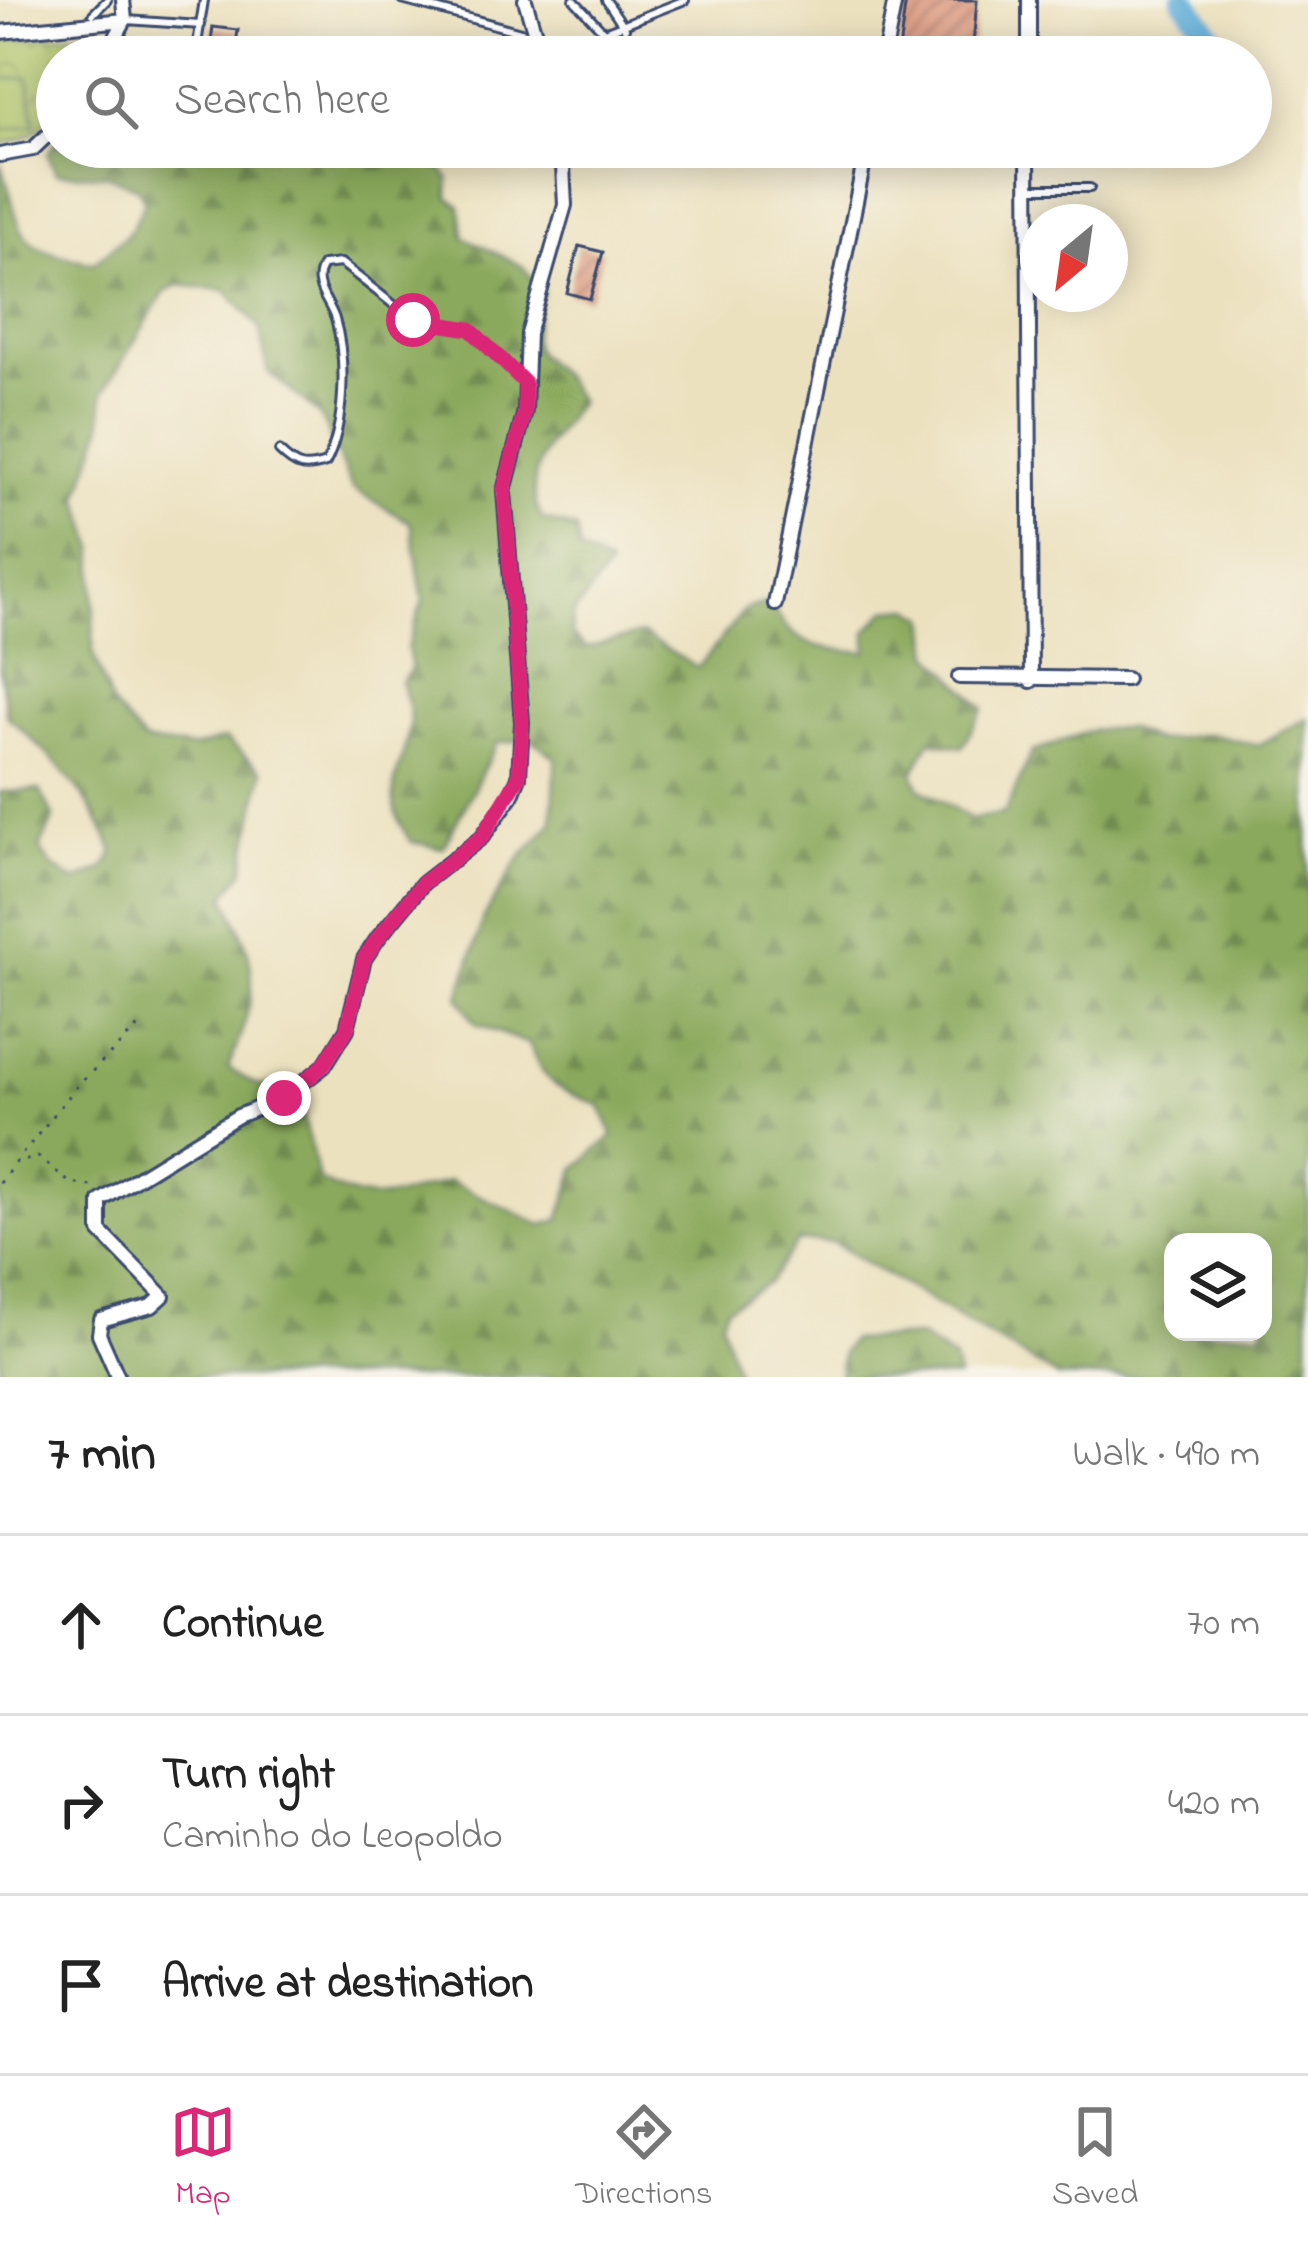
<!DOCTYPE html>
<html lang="en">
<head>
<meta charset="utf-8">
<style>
	:root { --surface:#fff; --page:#f6f6f6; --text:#222; --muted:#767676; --line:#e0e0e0; --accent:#db2777 }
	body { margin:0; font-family:"Indie Flower",sans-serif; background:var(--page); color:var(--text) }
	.controls { position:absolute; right:36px; bottom:36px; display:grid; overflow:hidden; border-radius:24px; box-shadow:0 6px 30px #0003 }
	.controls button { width:108px; height:108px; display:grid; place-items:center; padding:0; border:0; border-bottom:3px solid var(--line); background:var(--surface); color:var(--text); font:60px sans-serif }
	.compass { position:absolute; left:1020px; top:204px; width:108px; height:108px; border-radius:50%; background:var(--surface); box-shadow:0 6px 30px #0003; rotate:209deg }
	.stop { position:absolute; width:36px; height:36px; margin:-27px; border:9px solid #db2777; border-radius:50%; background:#fff }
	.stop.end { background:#db2777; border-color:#fff; box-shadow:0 3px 12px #0008 }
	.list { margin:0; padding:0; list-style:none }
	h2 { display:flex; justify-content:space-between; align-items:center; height:156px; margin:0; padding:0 48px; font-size:51px }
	h2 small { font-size:39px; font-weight:400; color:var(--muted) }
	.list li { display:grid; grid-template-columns:78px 1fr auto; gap:36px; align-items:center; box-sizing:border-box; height:180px; padding:0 48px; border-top:3px solid var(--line) }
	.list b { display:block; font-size:45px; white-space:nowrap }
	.list p { margin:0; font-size:39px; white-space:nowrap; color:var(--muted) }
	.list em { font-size:39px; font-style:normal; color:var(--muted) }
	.icon { flex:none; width:66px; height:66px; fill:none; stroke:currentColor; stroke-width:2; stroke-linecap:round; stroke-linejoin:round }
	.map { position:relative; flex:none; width:1308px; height:1377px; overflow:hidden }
	.search { position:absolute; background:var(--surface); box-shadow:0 6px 30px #0003; left:36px; right:36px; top:36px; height:132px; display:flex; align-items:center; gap:30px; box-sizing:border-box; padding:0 42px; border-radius:66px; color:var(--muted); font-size:45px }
	.sheet { height:696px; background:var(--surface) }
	nav { display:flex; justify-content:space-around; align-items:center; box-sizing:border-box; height:168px; border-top:3px solid var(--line); background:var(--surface); font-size:33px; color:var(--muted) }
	nav a { display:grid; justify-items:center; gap:6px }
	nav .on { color:var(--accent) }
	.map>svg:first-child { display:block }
</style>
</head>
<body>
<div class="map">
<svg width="1308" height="1377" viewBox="0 0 1308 1377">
	<defs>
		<pattern id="forest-firs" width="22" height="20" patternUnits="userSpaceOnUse" patternTransform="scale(3)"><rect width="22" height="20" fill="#8aa95c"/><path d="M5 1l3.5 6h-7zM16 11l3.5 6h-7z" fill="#708a4f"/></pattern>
		<pattern id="park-crowns" width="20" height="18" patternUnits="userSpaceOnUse" patternTransform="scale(3)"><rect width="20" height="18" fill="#aec367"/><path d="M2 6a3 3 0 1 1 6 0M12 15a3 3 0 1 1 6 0" fill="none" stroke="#8d9f58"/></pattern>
		<pattern id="building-hatch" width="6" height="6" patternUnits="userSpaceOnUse" patternTransform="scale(3)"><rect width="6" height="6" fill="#dd9b82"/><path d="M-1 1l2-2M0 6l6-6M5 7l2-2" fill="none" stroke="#b27f6e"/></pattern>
	</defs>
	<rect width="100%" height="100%" fill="#f7f3e8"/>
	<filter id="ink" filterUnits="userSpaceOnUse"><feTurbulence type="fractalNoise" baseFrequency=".00833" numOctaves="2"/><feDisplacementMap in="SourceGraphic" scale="24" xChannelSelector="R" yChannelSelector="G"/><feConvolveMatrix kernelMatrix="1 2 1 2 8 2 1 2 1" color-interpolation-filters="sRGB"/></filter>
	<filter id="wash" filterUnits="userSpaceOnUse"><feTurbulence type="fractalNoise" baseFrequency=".004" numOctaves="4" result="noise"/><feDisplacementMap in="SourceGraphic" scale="48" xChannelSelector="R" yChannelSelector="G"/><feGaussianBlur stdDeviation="2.7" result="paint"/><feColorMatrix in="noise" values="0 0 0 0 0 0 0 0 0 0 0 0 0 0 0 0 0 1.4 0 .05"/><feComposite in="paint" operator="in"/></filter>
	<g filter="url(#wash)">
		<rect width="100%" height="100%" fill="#ece1bf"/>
		<!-- forest -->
		<path fill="url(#forest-firs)" stroke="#526c5d" stroke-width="3" fill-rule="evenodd" d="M57,138V147H316L360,160L386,147H427L449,179L448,197L460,206L464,237L522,266L543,291C518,376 544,338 579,402C554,439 518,473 542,519L576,529L580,551L609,566L573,615L571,634L586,648L641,634L698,668L745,609L769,602C797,650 815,647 867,652V631L887,610L911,608L927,617L931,654L984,708L962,747L930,741L913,773L920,788L972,819L1005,813L1032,752L1093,730L1127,728L1157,741L1208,734L1257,745L1308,718V1377H1058L832,1242L798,1241L768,1283L726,1308L721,1322L738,1377H0V792L40,790L54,818L40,848L50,865L75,881L105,868L114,853C89,793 54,758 7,716L0,667V162C27,236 5,245 94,263L129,233L145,202L138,188L108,175L56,173L48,154ZM178,285L225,290L259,327L268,372L320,415L352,488L411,523L423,601L407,648L411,669L401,683C404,694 411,709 410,721C405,775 375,788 411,842L443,848L497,743L531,739L556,758L552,823L517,862L484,917L459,997L476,1024L529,1044C545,1088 559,1088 601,1106L613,1136L576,1168L559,1220L542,1225L449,1181C394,1197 372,1209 319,1180L300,1101L289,1089L256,1085L228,1068C258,993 262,970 225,896L243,872L263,771L225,739L193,748L144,742L112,705L93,653L95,547L79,497L102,428L103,393L164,293ZM1173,1242H1263V1332H1173Z
			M920,1337L954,1360L958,1377H839L842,1352L851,1340Z"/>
		<!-- park -->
		<path fill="url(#park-crowns)" stroke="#647962" stroke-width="3" d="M114,29L93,57H57C57,105 56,136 0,144V41Z"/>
		<!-- pitch -->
		<path fill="#aec367" stroke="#647962" stroke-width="3" d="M28,77L35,125L0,130V79Z"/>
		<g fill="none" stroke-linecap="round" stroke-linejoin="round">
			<!-- river -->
			<path stroke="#61aeda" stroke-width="24" d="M1184,0L1215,40"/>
		</g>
		<g id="blocks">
			<!-- building -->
			<path fill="url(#building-hatch)" d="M906,0H977L972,57H898Z
				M213,27L238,30L234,57H209Z
				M629,37L667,39L666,57H628Z
				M579,246L603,252L590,299L567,293Z"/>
		</g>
	</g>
	<g filter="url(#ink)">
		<use href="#blocks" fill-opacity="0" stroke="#3a4a6d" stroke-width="3"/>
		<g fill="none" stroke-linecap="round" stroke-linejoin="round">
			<!-- service casing -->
			<g stroke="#3a4a6d" stroke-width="12">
				<path id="service" d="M402,0L532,35
					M574,0L604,32L685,0
					M606,0L625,28
					M93,14L107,0
					M126,20L201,25
					M195,57L204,0
					M1028,188H1090
					M279,451C296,468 304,470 326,463C345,426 347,359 335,319C329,300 310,284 323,265L341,263L413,320L470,329L523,380"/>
			</g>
			<!-- minor casing -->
			<g stroke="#3a4a6d" stroke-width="18">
				<path id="minor" d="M123,0L125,20
					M525,0L542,57
					M0,32L125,20
					M105,57L125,20
					M884,57L895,0
					M1029,57V0
					M1028,147L1031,681
					M0,155L33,149L57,126
					M775,604L867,147
					M959,677L1126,679
					M118,1377L99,1334L101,1320L152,1306L163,1296L100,1231V1201L238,1116L283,1098L324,1066L347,1029L364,959L378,938L423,883L482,837L511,797L519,777L522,722L504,491L525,411L528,334L565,205L562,147"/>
			</g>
			<!-- path -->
			<path stroke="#3a4a6d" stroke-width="3" stroke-dasharray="3 9" stroke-linecap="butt" d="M15,1163L78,1085L140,1025
				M0,1183L15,1163L39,1157L70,1183L98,1187"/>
			<!-- service -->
			<use href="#service" stroke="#fff" stroke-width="6"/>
			<!-- minor -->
			<use href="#minor" stroke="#fff" stroke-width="12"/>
		</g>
	</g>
	<g fill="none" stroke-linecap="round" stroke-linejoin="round" filter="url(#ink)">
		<!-- route -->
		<path stroke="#db2777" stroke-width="15" d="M284,1098L323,1066L347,1029L364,959L378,938L423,883L482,837L519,777L522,722L504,490L525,411V383L470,329L413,320"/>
	</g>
</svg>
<div class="controls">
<button><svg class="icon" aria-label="layers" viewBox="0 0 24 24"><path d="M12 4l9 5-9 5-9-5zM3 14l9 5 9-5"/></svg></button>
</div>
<svg class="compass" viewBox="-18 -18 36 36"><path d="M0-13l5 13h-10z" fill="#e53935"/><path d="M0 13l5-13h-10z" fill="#767676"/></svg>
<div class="stop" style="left:413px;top:320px"></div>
<div class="stop end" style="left:284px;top:1098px"></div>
<div class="search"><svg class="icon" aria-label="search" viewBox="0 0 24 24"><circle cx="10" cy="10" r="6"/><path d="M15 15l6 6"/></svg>Search here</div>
</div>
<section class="sheet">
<h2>7 min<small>Walk · 490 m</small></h2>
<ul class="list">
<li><svg class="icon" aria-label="ahead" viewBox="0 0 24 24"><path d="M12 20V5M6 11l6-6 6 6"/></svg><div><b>Continue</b></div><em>70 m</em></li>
<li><svg class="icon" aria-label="right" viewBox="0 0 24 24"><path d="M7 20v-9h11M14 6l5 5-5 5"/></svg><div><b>Turn right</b><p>Caminho do Leopoldo</p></div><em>420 m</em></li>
<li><svg class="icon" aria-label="arrive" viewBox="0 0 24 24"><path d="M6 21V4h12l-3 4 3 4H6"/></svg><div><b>Arrive at destination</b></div></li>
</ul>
</section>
<nav>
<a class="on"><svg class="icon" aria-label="map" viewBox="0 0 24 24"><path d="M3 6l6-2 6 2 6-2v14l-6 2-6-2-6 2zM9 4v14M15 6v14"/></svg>Map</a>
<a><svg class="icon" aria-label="directions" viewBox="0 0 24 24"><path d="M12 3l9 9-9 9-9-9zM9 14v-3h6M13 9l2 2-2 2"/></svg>Directions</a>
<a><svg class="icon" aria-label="saved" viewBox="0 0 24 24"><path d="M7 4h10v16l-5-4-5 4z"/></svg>Saved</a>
</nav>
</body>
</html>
